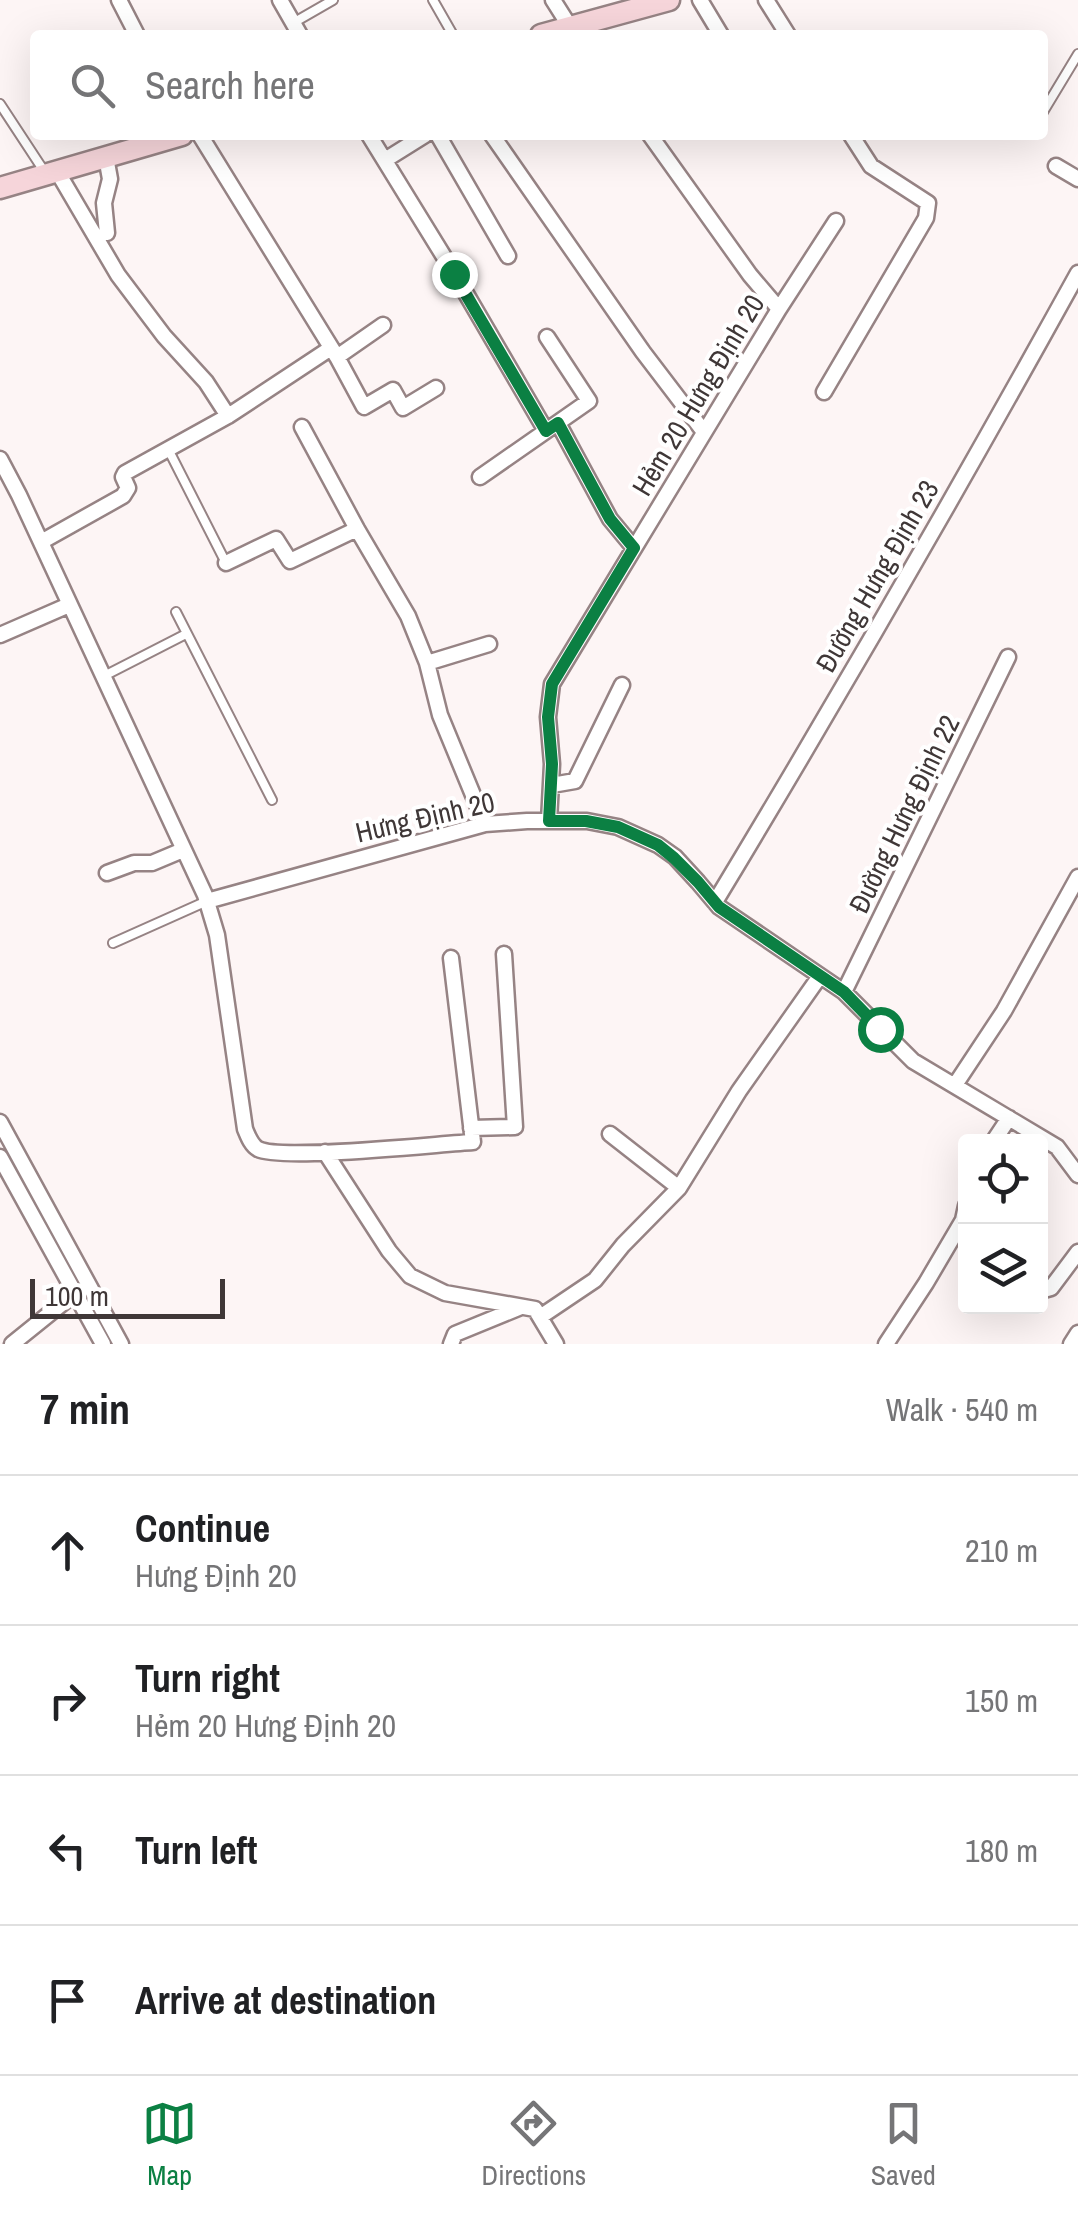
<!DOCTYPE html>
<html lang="en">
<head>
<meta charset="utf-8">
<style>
	:root { --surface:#fff; --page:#f2f2f2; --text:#202124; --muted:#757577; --line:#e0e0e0; --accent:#0b8043 }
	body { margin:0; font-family:"Archivo Narrow",sans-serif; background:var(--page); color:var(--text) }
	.controls { position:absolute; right:30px; bottom:30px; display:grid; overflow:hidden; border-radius:10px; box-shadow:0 10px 40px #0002 }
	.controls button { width:90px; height:90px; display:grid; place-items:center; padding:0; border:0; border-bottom:2px solid var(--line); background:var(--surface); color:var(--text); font:50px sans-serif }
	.scale { position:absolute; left:30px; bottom:25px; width:195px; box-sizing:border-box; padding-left:10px; border:5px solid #3f3737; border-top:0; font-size:28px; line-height:35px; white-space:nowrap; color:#3f3737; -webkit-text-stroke:8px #fff; paint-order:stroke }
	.stop { position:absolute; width:30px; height:30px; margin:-22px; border:8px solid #0b8043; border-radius:50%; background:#fff }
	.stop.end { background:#0b8043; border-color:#fff; box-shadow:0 2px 10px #0008 }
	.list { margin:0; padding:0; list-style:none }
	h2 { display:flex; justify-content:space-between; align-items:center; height:130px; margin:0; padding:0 40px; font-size:42px }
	h2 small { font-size:32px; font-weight:400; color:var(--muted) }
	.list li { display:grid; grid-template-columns:65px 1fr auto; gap:30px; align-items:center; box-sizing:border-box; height:150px; padding:0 40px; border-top:2px solid var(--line) }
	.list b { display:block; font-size:38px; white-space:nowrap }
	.list p { margin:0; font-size:32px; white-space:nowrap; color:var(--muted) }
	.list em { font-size:32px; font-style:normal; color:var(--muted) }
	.icon { flex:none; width:55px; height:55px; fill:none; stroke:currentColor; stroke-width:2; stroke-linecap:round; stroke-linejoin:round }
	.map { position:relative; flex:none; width:1078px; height:1344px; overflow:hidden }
	.search { position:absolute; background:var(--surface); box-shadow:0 10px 40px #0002; left:30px; right:30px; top:30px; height:110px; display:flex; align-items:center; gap:25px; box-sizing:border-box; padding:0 35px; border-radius:10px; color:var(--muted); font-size:38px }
	.sheet { height:730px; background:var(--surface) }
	nav { display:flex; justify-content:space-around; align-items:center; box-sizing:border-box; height:140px; border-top:2px solid var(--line); background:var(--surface); font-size:28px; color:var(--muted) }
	nav a { display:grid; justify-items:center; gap:5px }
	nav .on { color:var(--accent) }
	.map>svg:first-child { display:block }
</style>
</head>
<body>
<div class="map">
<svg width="1078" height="1344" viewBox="0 0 1078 1344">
	<rect width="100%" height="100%" fill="#fdf5f5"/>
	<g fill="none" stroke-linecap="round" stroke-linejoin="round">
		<!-- lane casing -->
		<g stroke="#968384" stroke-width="12">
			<path id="lane" d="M433,0L453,35
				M293,23L333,0
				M0,104L44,171
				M1043,112L1078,54
				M168,449L226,563
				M176,612L272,800
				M102,677L186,634
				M113,943L207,901"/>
		</g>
		<!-- street casing -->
		<g stroke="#968384" stroke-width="19">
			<path id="street" d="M119,0L137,35
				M280,0L300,35
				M553,0L572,30
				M700,0L721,35
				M766,0L788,35
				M200,135L337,357L364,407L393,390L403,408L436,388
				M369,135L454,273L546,431
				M438,135L508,256
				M492,135L643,352L704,432
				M650,135L750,275L779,309
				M106,157L110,179L104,203L107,233
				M385,160L425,135
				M1056,166L1078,179
				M57,171L118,275L164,336L206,382L228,416
				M337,357L383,325
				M824,392L926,218L928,203L871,166L851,135
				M558,423L610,519L634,548
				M302,427L357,529L408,616L427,663L440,715L485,824
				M0,459L19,495L205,895L217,935L245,1129C248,1136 251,1145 258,1149C281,1161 437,1144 473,1142L451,958
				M480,477L589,401L547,337
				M41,542L123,496L128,488L123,477L125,473L228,416L331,348
				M226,563L276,539L290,561L357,529
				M0,635L69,605
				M427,663L489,644
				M552,785L575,781L622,685
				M549,821L552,764L548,717L552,684L779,309L836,221
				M107,873L134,863H152L183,850
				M207,901L485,824L527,821H587L618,827L658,845L675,857L698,882L719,907L844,992L913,1061L1057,1147L1078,1175
				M715,902C840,695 961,485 1078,273
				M844,992L1008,657
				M955,1085L1004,1011L1078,877
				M0,1122L121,1344
				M471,1128L515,1127L504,954
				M610,1134L679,1188
				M993,1142L1009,1118
				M325,1152L389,1251L410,1276L445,1293L535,1309L556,1344
				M0,1157L103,1344
				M1040,1291L1051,1288L1078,1252
				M540,1317L595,1280L623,1245L679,1188L739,1091L820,976
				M12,1344L74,1294
				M451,1344L455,1334L521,1307
				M886,1344L926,1283L963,1220L966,1206
				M1071,1344L1078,1333"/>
		</g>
		<!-- secondary casing -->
		<g stroke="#968384" stroke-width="25">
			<path id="secondary" d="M541,35L669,0
				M0,188L182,135"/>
		</g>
		<!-- lane -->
		<use href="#lane" stroke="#fff" stroke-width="8"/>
		<!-- street -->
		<use href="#street" stroke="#fff" stroke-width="14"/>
		<!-- secondary -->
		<use href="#secondary" stroke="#f6d5da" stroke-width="20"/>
	</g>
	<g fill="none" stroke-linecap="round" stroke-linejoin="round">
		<!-- route -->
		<path stroke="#0b8043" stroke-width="12" d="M454,274L546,431L558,423L610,519L634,548L552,684L548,717L552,764L549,821H586L618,827L658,845L674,858L698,882L719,907L844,992L880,1029"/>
	</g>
	<g text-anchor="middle" stroke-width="8" stroke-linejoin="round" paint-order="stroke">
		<!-- street labels -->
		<g font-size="28" fill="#3f3737" stroke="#fff">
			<text transform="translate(698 395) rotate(-59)" y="10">Hẻm 20 Hưng Định 20</text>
			<text transform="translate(877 576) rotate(-60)" y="10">Đường Hưng Định 23</text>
			<text transform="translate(904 814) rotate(-64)" y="10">Đường Hưng Định 22</text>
			<text transform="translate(425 817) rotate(-13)" y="10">Hưng Định 20</text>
		</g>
	</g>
</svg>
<div class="controls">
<button><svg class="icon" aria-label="locate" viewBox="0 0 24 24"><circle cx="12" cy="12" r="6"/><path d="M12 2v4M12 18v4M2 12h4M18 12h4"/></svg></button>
<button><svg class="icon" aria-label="layers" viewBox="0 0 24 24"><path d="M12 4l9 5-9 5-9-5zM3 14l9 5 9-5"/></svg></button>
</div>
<div class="scale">100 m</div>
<div class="stop" style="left:880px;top:1029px"></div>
<div class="stop end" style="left:454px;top:274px"></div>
<div class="search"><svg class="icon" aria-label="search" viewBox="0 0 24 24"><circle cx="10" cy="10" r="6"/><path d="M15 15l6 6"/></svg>Search here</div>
</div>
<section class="sheet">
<h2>7 min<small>Walk · 540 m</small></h2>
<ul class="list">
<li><svg class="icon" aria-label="ahead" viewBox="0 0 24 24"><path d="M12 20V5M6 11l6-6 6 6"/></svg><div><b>Continue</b><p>Hưng Định 20</p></div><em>210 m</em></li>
<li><svg class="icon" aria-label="right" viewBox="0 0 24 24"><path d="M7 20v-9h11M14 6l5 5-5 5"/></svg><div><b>Turn right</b><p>Hẻm 20 Hưng Định 20</p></div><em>150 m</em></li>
<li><svg class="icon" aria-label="left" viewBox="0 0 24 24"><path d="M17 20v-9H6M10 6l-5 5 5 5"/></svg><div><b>Turn left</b></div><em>180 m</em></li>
<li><svg class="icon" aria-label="arrive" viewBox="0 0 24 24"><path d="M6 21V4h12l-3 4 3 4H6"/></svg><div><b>Arrive at destination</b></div></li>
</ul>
</section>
<nav>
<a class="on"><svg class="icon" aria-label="map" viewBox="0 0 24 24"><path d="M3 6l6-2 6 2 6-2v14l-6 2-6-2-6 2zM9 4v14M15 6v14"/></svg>Map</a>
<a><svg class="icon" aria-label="directions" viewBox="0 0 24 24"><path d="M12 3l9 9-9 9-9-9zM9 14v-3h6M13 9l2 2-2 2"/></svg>Directions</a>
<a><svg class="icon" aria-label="saved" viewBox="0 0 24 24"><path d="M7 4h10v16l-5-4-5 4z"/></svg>Saved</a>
</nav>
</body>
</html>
